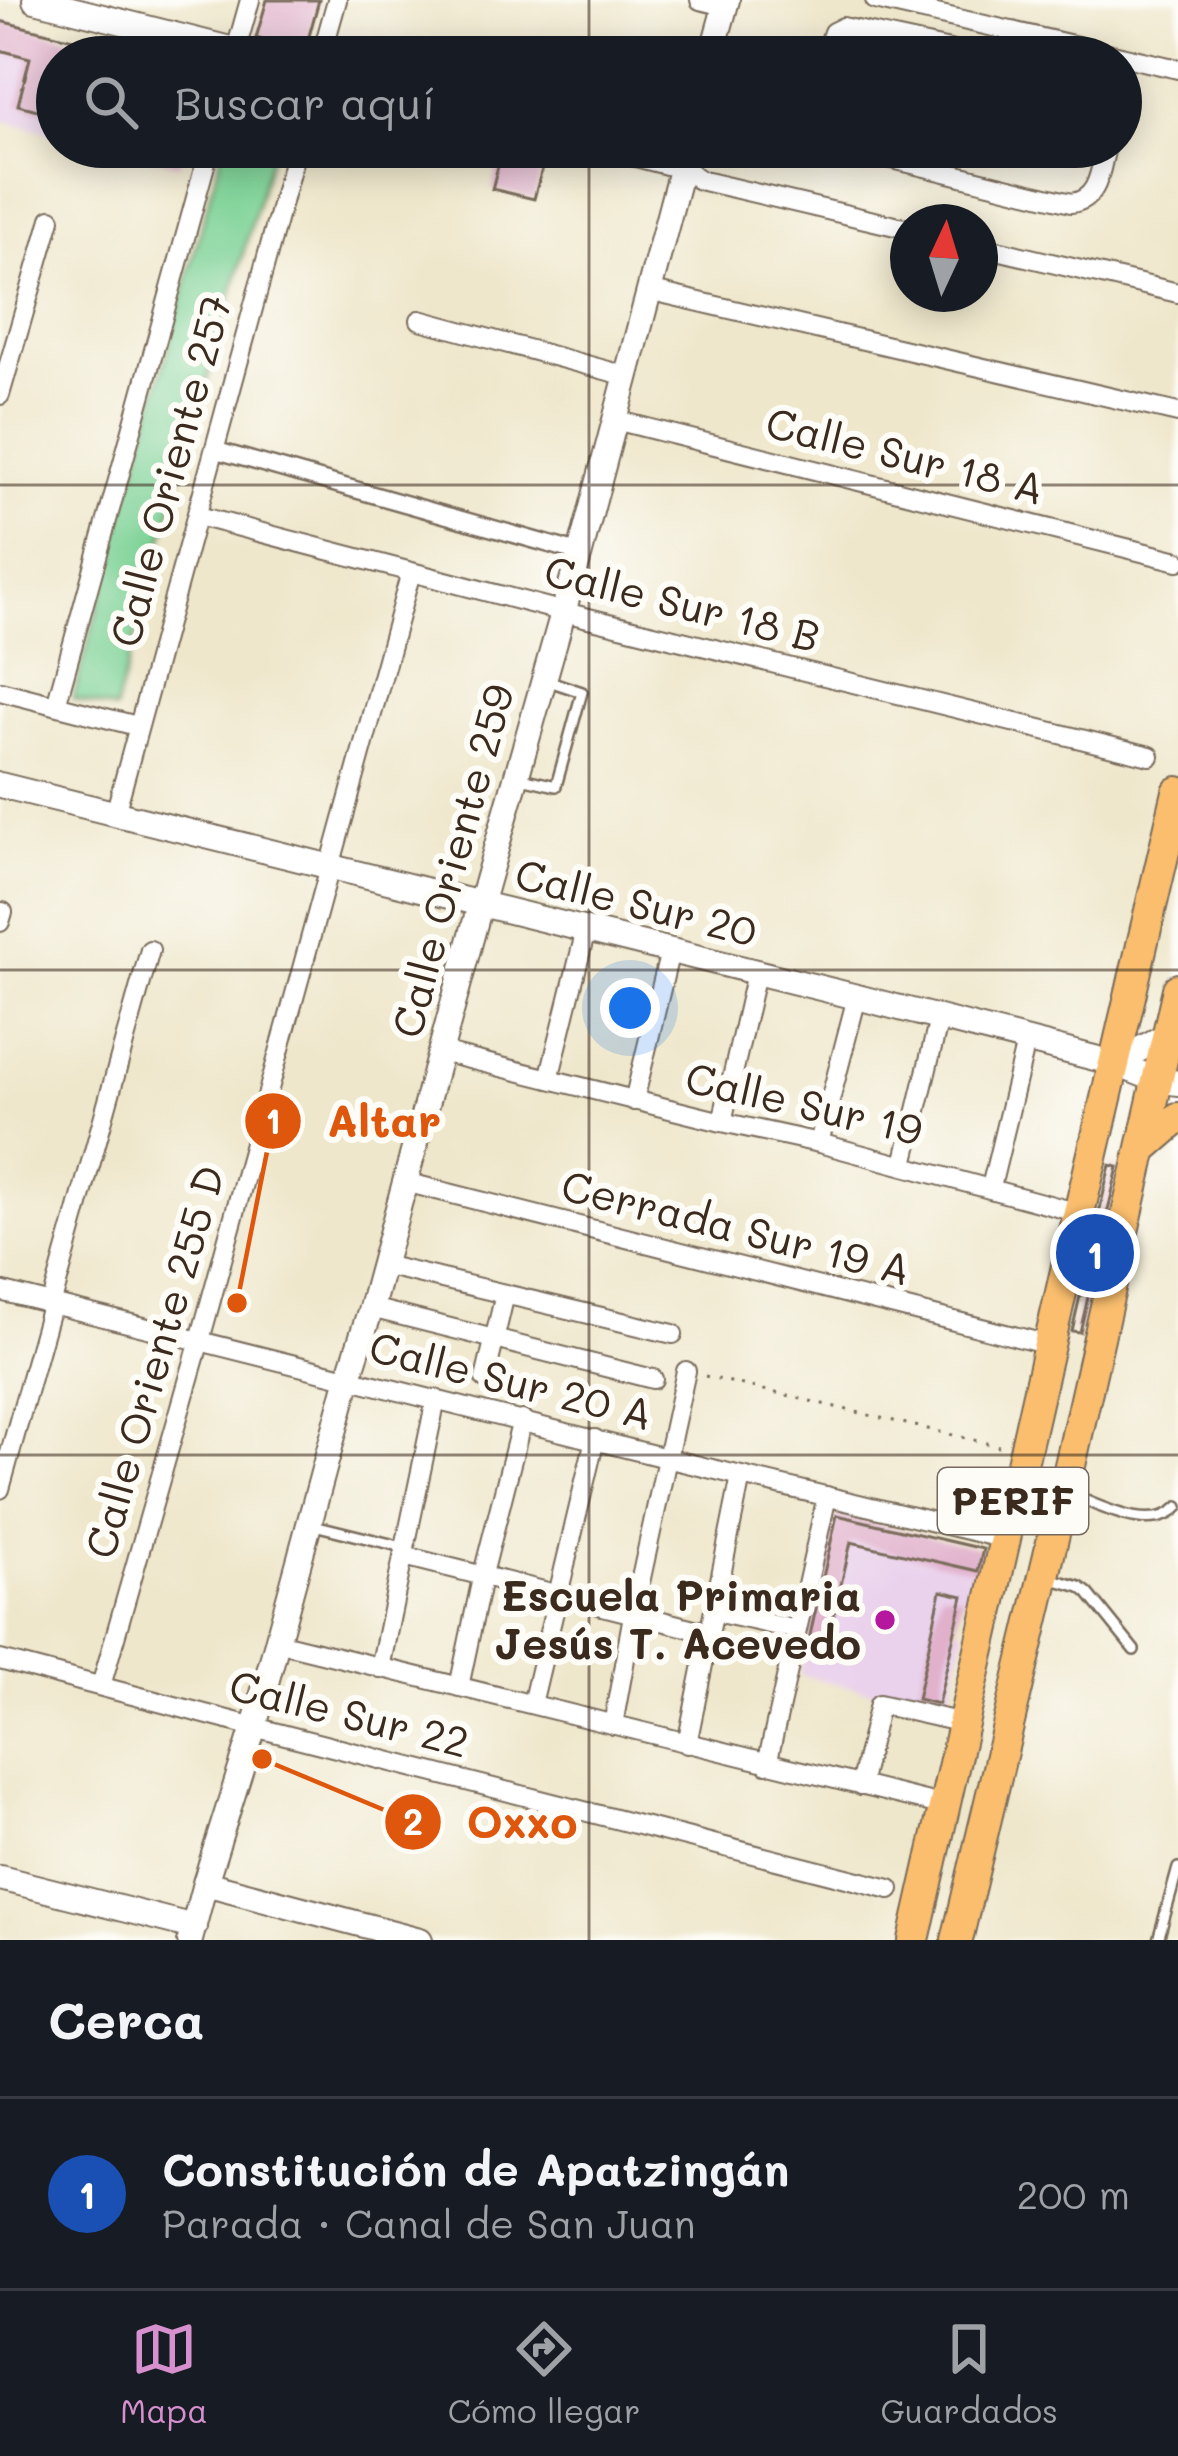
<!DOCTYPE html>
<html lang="es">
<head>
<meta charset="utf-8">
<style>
	:root { --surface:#171b24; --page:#242831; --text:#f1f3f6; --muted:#9ea1a6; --line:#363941; --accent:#d690ce }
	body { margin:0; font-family:Mali,sans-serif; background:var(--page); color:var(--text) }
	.compass { position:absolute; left:890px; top:204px; width:108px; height:108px; border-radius:50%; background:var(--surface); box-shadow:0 6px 30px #0003; rotate:4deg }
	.you { position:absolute; left:630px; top:1008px; width:42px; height:42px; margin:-30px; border:9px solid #fff; border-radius:50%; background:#1a73e8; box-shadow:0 0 0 18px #1a73e833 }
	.badge { display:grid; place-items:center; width:78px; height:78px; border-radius:50%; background:var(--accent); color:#fff; font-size:39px; font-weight:700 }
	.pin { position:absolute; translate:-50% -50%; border:6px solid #fff; box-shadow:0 3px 12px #0006 }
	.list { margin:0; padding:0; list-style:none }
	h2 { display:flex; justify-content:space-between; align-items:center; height:156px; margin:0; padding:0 48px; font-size:51px }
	h2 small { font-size:39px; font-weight:400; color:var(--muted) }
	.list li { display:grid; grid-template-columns:78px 1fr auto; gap:36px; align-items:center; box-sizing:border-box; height:192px; padding:0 48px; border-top:3px solid var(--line) }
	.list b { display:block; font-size:45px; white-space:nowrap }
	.list p { margin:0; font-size:39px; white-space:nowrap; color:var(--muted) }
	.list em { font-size:39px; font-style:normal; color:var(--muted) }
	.icon { flex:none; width:66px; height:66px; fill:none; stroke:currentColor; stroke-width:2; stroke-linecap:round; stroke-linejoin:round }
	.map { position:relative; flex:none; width:1178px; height:1940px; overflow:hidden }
	.search { position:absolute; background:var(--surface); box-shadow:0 6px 30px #0003; left:36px; right:36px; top:36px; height:132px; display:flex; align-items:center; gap:30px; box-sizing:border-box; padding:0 42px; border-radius:66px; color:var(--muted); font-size:45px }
	.sheet { height:348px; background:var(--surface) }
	nav { display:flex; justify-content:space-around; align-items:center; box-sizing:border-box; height:168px; border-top:3px solid var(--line); background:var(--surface); font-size:33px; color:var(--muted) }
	nav a { display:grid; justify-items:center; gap:6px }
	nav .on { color:var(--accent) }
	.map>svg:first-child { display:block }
</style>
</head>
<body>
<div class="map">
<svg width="1178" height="1940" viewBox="0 0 1178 1940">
	<rect width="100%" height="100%" fill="#fdfcf7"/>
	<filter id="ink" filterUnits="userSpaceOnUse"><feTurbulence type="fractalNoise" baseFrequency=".00833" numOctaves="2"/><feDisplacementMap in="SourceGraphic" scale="24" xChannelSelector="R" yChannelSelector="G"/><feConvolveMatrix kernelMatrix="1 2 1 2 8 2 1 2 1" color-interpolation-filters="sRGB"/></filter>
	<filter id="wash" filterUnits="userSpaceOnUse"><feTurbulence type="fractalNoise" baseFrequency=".004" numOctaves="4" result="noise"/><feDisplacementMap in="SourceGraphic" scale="48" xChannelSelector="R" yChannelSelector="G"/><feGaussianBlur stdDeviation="2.7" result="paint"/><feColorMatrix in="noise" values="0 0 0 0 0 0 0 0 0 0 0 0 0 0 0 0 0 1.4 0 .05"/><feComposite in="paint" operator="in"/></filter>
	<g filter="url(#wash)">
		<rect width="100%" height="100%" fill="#efe7cc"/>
		<!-- built -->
		<path fill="#ead1ec" d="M0,20L147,57H57V134L29,127L0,120Z
			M836,1515L984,1549L973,1598L963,1597L956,1627L965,1630L947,1709L799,1675Z"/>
		<!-- green -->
		<path fill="#7dd296" stroke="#5c7e5a" stroke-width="3" d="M223,147H273L115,710L73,699Z"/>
		<g id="blocks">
			<!-- building -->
			<path fill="#e1b1cc" d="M267,0H319L304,54L256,38Z
				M0,21L126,52L125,57H57V115L18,105L30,58L0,50Z
				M129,147H184L179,165L128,152Z
				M501,155L543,165L534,199L492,189Z
				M1110,1165L1118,1167L1080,1332L1072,1331Z
				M837,1515L983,1549L978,1571L851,1542L824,1657L806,1653Z
				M941,1591L963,1596L938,1704L917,1699Z"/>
		</g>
	</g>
	<g filter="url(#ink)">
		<use href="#blocks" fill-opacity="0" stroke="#7a6c5b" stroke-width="3"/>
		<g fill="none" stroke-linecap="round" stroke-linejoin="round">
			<!-- service casing -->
			<g stroke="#7a6c5b" stroke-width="14">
				<path id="service" d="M517,777L556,786L582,692L546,680
					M1069,1494C1099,1505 1151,1535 1178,1507
					M314,1525L403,1547
					M1049,1578L1080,1587L1088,1593L1134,1650
					M1158,1940L1178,1868"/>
			</g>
			<!-- pedestrian casing -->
			<g stroke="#7a6c5b" stroke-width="20">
				<path id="pedestrian" d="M215,450L580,553"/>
			</g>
			<!-- minor casing -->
			<g stroke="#7a6c5b" stroke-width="22">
				<path id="minor" d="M700,0L725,6
					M875,0L1178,69
					M234,57L250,0
					M321,57L337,0
					M825,57L833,32L843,27L982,57
					M1005,57L1013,31
					M844,147L1071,203C1099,200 1100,170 1106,147
					M682,166L699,180L908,229
					M980,246L1178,293
					M648,290L1178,413
					M420,320L627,376
					M0,395L51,219
					M615,420L1178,561
					M198,516L564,612L1150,756
					M0,691L137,726
					M56,705L210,147
					M115,814L297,147
					M0,922L3,912
					M441,1052L722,1122L819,1143L1079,1213
					M549,1079L586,930
					M634,1101L670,951
					M722,1122L756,973
					M819,1143L857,997
					M904,1164L939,1019
					M405,1182L1049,1345
					M991,1187L1026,1042
					M383,1265L673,1334
					M0,1291L666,1458L1005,1539
					M371,1308L653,1379
					M485,1379L505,1294
					M0,1489L150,950
					M404,1556L710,1633
					M715,1612L797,1630
					M277,1642L945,1806
					M0,1660L254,1727L890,1889
					M380,1668L436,1399
					M101,1686L200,1340L411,572
					M459,1687L482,1578L522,1420
					M532,1704L595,1439
					M613,1725L633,1615L686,1371
					M687,1744L741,1476
					M767,1764L827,1496
					M860,1786L879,1704L963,1723"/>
			</g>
			<!-- tertiary casing -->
			<g stroke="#7a6c5b" stroke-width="28">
				<path id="tertiary" d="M35,0L262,57
					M711,57L727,0
					M608,147L682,166
					M0,785L857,997L1114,1063L1157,1080L1178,1083
					M1114,1063L1176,1030
					M0,1878L194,1927
					M205,1883L420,1940
					M190,1940L205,1883L254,1727L349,1377L371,1308L480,905L580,553L687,147"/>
			</g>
			<!-- primary casing -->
			<g stroke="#7a6c5b" stroke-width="34">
				<path id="primary" d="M1142,1149L1178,1118
					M914,1940L1079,1213L1178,792
					M957,1940L1064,1492L1178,989"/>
			</g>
			<!-- path -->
			<path stroke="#7a6c5b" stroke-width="3" stroke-dasharray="3 9" stroke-linecap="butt" d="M705,1376L999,1446"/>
			<!-- service -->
			<use href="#service" stroke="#fff" stroke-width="9"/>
			<!-- pedestrian -->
			<use href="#pedestrian" stroke="#fff" stroke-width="15"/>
			<!-- minor -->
			<use href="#minor" stroke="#fff" stroke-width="18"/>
			<!-- tertiary -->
			<use href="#tertiary" stroke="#fff" stroke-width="24"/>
			<!-- primary -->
			<use href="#primary" stroke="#fabe6e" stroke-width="30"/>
		</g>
	</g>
	<!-- grid -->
	<path fill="none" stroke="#3b2a1e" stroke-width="3" stroke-opacity="0.55" d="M589,0V57M589,147V1940M0,485H1178M0,970H1178M0,1455H1178"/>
	<!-- markers -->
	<circle fill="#b5179e" stroke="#fdfcf7" stroke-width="4.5" cx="885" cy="1620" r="12"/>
	<g text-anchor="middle" stroke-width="12" stroke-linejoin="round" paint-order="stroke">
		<!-- shield labels -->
		<rect fill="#fdfcf7" stroke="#75695f" stroke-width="3" x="938" y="1468" width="150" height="66" rx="9"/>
		<g font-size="39" font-weight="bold" fill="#3b2a1e">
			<text x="1013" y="1515">PERIF</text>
		</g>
		<!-- street labels -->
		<g font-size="42" fill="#3b2a1e" stroke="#fdfcf7">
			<text transform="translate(905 456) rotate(14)" y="15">Calle Sur 18 A</text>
			<text transform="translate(171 471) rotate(-75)" y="15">Calle Oriente 257</text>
			<text transform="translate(682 604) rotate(14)" y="15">Calle Sur 18 B</text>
			<text transform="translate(453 861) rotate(-75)" y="15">Calle Oriente 259</text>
			<text transform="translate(636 903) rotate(14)" y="15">Calle Sur 20</text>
			<text transform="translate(804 1104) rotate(13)" y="15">Calle Sur 19</text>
			<text transform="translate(736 1228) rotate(14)" y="15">Cerrada Sur 19 A</text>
			<text transform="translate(155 1362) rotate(-74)" y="15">Calle Oriente 255 D</text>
			<text transform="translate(511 1381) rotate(14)" y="15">Calle Sur 20 A</text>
			<text transform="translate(349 1714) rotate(14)" y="15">Calle Sur 22</text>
		</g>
		<!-- poi labels -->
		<g font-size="42" font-weight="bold" fill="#3b2a1e" stroke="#fdfcf7" text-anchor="end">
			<text x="861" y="1611">Escuela Primaria<tspan x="861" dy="48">Jesús T. Acevedo</tspan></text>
		</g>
	</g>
	<!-- callouts -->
	<path fill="none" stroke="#df570d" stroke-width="4.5" d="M237 1303L273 1121M262 1759L413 1822"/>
	<g fill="#df570d" stroke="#fdfcf7" stroke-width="4.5">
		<circle cx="237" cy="1303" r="12"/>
		<circle cx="262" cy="1759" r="12"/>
		<circle cx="273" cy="1121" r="30"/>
		<circle cx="413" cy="1822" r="30"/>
	</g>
	<g font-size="36" text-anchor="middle" font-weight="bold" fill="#fff">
		<text x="273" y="1134">1</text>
		<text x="413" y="1835">2</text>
	</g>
	<g font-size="45" text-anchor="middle" font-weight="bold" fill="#df570d" stroke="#fdfcf7" stroke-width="12" stroke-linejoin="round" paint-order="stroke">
		<text x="384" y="1137">Altar</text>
		<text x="522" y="1838">Oxxo</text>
	</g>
</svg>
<svg class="compass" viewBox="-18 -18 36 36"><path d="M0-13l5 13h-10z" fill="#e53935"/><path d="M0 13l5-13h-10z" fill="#9ea1a6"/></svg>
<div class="you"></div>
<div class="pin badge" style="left:1095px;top:1253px;background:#1a4fb4">1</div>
<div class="search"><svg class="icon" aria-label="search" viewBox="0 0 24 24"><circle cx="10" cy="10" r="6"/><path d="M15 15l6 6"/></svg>Buscar aquí</div>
</div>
<section class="sheet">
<h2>Cerca<small></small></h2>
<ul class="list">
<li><span class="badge" style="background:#1a4fb4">1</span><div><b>Constitución de Apatzingán</b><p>Parada · Canal de San Juan</p></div><em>200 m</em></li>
</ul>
</section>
<nav>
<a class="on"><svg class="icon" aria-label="map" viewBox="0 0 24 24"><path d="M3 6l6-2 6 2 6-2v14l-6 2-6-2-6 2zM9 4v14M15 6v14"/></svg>Mapa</a>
<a><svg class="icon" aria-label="directions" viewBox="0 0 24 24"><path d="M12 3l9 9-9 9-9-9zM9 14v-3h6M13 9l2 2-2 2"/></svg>Cómo llegar</a>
<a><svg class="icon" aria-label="saved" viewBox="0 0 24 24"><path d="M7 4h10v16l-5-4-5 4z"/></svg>Guardados</a>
</nav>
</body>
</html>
